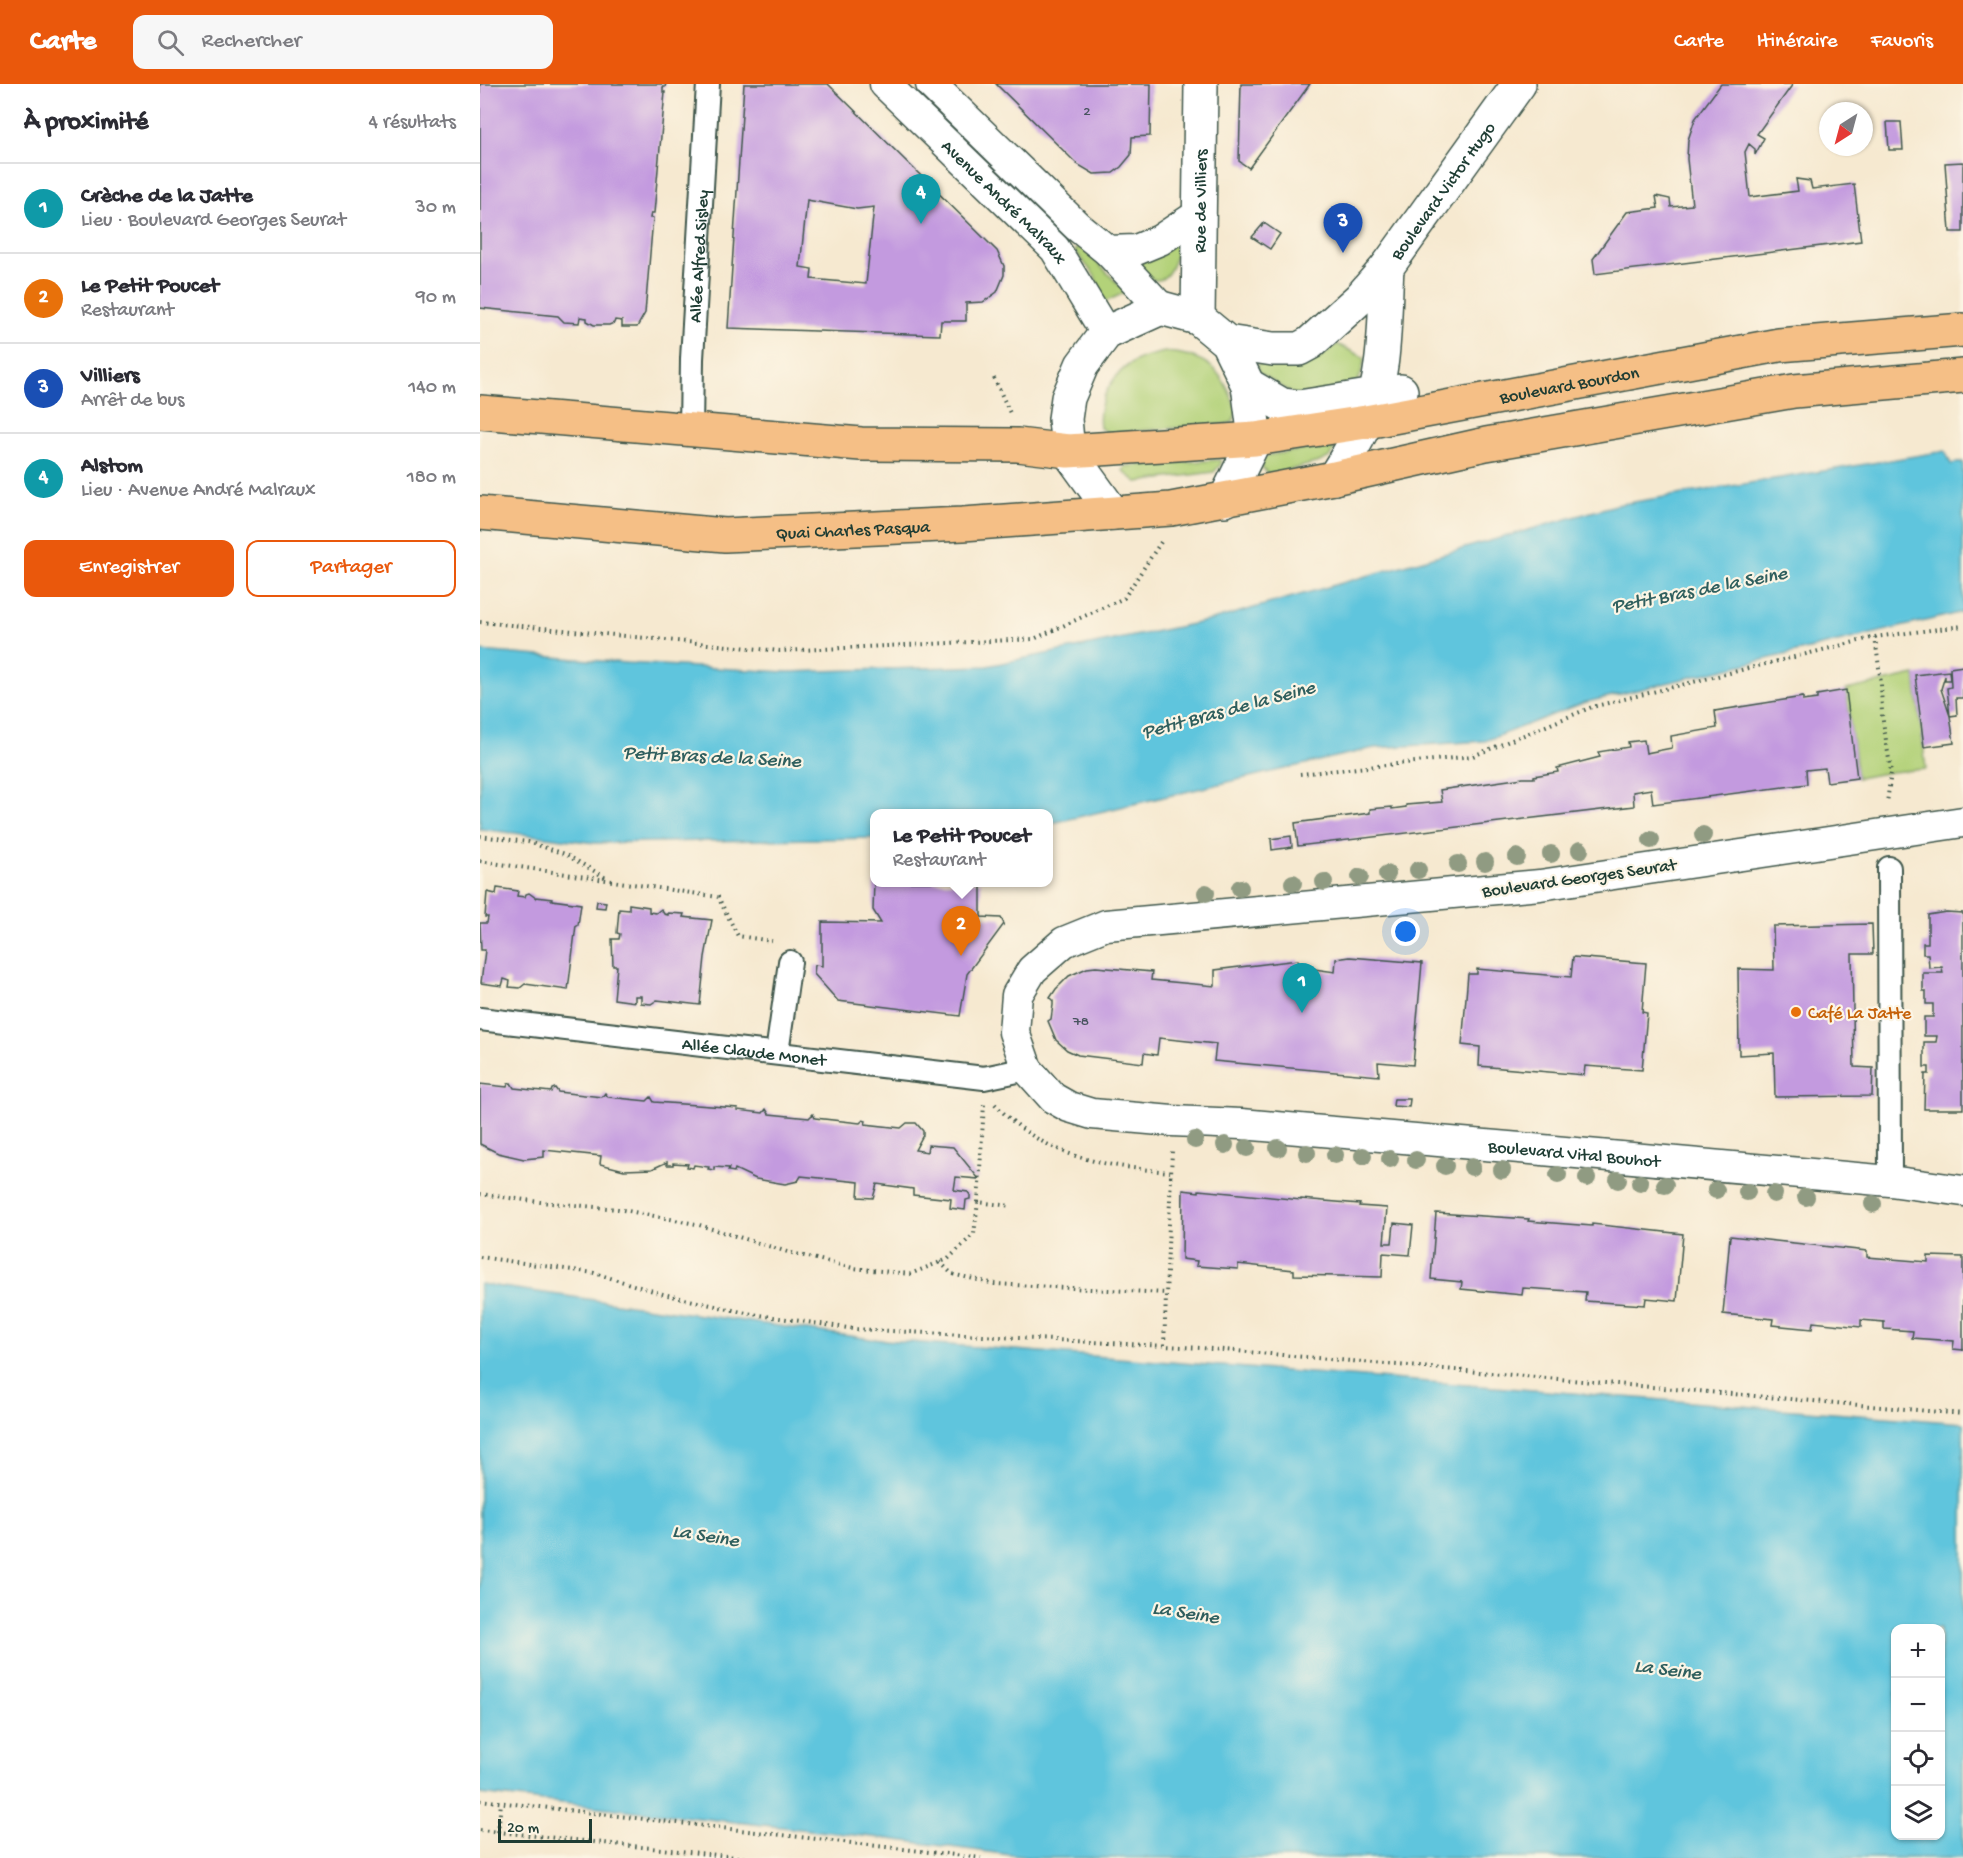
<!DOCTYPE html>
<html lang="fr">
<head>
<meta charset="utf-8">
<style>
	:root { --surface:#fff; --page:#f7f7f7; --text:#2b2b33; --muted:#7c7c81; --line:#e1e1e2; --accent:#ea580c }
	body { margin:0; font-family:"Gochi Hand",sans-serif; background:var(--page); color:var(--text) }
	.controls { position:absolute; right:18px; bottom:18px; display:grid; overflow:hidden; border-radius:12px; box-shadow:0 2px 4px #0004 }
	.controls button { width:54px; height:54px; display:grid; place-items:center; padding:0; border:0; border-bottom:2px solid var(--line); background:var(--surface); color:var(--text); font:30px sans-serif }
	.compass { position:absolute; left:1339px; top:18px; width:54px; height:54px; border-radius:50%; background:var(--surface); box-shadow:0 2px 4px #0004; rotate:216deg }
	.scale { position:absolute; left:18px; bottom:15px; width:94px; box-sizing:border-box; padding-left:6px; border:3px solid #1f3d34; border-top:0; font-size:16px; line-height:21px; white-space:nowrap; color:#1f3d34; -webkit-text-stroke:4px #fcf5e5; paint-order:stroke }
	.you { position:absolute; left:926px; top:848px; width:21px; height:21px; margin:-15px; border:4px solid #fff; border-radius:50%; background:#1a73e8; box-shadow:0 0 0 9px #1a73e833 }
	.badge { display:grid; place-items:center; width:39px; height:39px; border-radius:50%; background:var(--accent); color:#fff; font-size:20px; font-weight:700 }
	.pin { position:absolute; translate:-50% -50px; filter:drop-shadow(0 2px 3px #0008) }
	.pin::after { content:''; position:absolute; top:32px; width:21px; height:18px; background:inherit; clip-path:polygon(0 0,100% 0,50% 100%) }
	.popup { position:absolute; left:390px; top:725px; width:183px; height:78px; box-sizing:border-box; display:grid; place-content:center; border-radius:12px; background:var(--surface); filter:drop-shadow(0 2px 4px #0005); font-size:20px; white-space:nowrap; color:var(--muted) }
	.popup b { font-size:22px; color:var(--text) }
	.popup::after { content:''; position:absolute; left:50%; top:100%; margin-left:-12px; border:12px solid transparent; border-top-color:var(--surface) }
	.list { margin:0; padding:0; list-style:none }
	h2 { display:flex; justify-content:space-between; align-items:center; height:78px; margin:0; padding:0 24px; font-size:26px }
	h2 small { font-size:20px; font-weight:400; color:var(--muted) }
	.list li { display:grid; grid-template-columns:39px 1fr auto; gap:18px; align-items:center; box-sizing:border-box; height:90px; padding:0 24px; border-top:2px solid var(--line) }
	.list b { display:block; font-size:22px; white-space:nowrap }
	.list p { margin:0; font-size:20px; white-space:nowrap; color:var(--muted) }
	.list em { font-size:20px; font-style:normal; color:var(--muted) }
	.actions { display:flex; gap:12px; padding:18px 24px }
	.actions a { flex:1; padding:14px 0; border:2px solid var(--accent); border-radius:12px; text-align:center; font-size:21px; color:var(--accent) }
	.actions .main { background:var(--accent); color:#fff }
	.icon { flex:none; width:33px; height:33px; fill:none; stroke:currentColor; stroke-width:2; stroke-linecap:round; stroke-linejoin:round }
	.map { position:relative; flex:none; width:1483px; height:1774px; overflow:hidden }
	header { display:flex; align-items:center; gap:36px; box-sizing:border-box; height:84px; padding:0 30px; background:var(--accent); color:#fff }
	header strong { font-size:28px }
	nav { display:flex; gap:33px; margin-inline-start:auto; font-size:21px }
	.search { width:420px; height:54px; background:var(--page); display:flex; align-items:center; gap:15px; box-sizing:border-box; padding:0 21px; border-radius:12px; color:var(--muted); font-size:22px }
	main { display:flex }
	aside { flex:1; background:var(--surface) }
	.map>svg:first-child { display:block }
</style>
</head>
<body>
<header>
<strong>Carte</strong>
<div class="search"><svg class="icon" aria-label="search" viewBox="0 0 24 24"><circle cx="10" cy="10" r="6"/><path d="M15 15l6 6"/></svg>Rechercher</div>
<nav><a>Carte</a><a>Itinéraire</a><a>Favoris</a></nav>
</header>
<main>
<aside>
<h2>À proximité<small>4 résultats</small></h2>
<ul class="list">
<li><span class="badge" style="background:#0f9aa8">1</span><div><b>Crèche de la Jatte</b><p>Lieu · Boulevard Georges Seurat</p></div><em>30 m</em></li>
<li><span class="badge" style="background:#e8710a">2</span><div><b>Le Petit Poucet</b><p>Restaurant</p></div><em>90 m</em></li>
<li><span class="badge" style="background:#1a4fb4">3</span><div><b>Villiers</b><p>Arrêt de bus</p></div><em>140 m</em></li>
<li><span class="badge" style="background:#0f9aa8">4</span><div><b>Alstom</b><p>Lieu · Avenue André Malraux</p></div><em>180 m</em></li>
</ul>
<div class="actions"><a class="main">Enregistrer</a><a>Partager</a></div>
</aside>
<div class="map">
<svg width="1483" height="1774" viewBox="0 0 1483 1774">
	<rect width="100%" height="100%" fill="#fcf5e5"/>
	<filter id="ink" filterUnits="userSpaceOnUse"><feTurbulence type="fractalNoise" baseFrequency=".0167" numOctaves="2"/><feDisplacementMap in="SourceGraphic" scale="12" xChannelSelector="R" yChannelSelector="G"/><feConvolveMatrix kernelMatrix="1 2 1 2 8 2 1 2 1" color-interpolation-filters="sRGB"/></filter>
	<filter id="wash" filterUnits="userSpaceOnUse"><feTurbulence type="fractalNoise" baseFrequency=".008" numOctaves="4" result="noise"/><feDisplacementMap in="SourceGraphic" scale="24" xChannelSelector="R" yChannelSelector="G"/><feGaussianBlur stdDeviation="1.35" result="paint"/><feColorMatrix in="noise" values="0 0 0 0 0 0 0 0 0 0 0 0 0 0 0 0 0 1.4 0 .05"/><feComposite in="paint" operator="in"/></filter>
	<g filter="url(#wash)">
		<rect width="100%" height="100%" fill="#f6e9d0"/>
		<!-- green -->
		<path fill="#b3d279" stroke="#698856" stroke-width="1.5" d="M698,157C698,169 689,205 670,194C663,190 656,180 650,173Z
			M600,161L643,205L644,209L625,218L622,217L615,192L595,167Z
			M857,260L885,274L880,293L876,298L821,315L780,289L777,282L779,278C809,283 834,282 857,260Z
			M685,268C729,271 743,287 757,327L753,338L746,340L629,349L620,344C616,317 633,288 657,276C666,272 676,270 685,268Z
			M850,362L855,363L850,373L839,378L794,390L787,389L782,383L783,375L789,371Z
			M738,376H740L741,380L734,388L657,398L645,389L643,386L646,382Z
			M1435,591L1446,685L1411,688L1377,694L1366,606Z"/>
		<!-- water -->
		<path fill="#5fc5dd" stroke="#3f8188" stroke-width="1.5" fill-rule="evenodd" d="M1465,367L1471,380L1483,378V528L1103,619L1005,657L894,664L568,740V730H394V754L116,759L0,745V567L147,579L307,588L507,582L732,536L1136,421Z
			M0,1200L391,1255L1483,1339V1774H553L402,1754L0,1710ZM1416,1544H1460V1752H1416Z"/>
		<g id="blocks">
			<!-- building -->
			<path fill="#c39adf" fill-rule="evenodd" d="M0,0H186L185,3H183V8H185L174,129H171L170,134H173L165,229L157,243H142V237L135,236L134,239L129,241H114L107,237V234L100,233L99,239L84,238L78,232L0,224Z
				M264,0H348L517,167L524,182V191L517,208L503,218L486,219V237H461L460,251L248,244ZM327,116L377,125L394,123L386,200L331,195L332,185L320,183Z
				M516,0H671L670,52L652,53L651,71L641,83L633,89L614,90L597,80Z
				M761,0H830L769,84L759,77Z
				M1241,0H1313L1277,50L1284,54L1275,71V65L1269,60L1265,68L1270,113L1318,107L1316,95L1330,97L1332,105L1374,100L1381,157L1115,190L1113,175L1147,128L1178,124L1176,112L1190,115L1191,123L1212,121L1207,75L1208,56L1215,35Z
				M1407,38H1421L1423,66H1409Z
				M1483,78V148H1470L1465,79Z
				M784,139L800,150L790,165L772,153Z
				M1483,582V614H1476L1477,631L1470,632L1474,659L1444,663L1435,591L1469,587L1470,596H1465V592L1461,605L1470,632L1467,604L1471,603L1470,584Z
				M1366,606L1377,694L1347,698L1345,684L1326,686L1327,700L1173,720L1171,705L1153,708L1154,722L818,762L815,739L890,729V725L912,723V725L926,723V721L962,718L960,706L1043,694H1054V692L1078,688L1077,684L1120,673L1118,668L1149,663L1148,658L1164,656L1166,669L1192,664L1191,652L1237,644L1235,627L1323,613V617L1337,615V611Z
				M811,752L812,763L792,766L791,755Z
				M394,798H501V833L521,834L524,840L487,890L480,932L358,917L334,890L335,881L342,882V838L401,839L393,826Z
				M17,804L38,807L37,812L45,813L46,810L49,809L56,814V813L72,815V816L101,820L98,841H96L88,906L45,900L40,904L29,903L30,897L24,895L22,902L1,899L5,866H1L0,839H7L8,833H5L7,808L16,810Z
				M117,817L126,818L125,824L116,823Z
				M149,820L169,823V828L176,829L181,825L184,830L188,831V829L204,830L203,833L232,836L225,873L220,921L177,916L171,920L161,919V912H155V918L134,915L137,882H133L132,855H139L140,850L137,849L139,825L149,826Z
				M1466,828L1483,829V1025H1444L1445,990H1449V983H1444V958H1456L1457,952H1444V933H1453V920H1446V907H1443V889H1463L1462,883L1449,884L1448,870H1443V859H1448V831Z
				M1392,840L1393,870H1372L1374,983L1393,984L1392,1012L1295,1013L1294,969L1259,971L1258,885L1294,886L1293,842Z
				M870,873L942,879L933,981L898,978L899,992L734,977L736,960L679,954L677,971L664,969L663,979L598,971L587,966L576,956L568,937L571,935L573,921V917L570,914L576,905L589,892L607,884L616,883L672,888L671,896L735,902V886L818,876L820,883L855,888L856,875Z
				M1093,873L1166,879L1162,928L1167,929L1162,986L1105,982L1104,991L999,982L1000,963L982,961L988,890H997V885L1091,893Z
				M31,999L34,1004L71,1008L72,1005L75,1004L78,1008L122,1013L125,1009L128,1013L167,1017L171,1013L174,1018L258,1024L257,1026L283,1029L286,1025L289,1030L329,1034L333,1030L335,1034L380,1039L383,1036L386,1037L385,1040L421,1044L427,1039H436L443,1047V1051L435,1066L447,1068L448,1061L473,1063L499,1095L476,1093L474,1106L488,1108L490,1111V1115L486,1116L485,1126L470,1124L471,1115L433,1111V1105L397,1100L393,1114L378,1113L379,1098L321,1092L318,1097L305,1100L276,1095L255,1085L254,1088L248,1087L249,1084L234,1083V1086L228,1085L229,1083L214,1081L213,1084L207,1083L208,1080L193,1079V1081H187V1078L172,1085L144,1086L120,1080L121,1072L64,1066V1073L44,1075L18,1069L0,1060V1000L27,1003L28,1000Z
				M914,1015H930L929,1023L913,1022Z
				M703,1106L719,1108V1106L821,1116V1115L880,1120L879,1122L907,1124L904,1159H912L914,1139L933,1141L930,1171L903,1169L902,1193L814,1191V1186L758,1180V1185L716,1182L717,1177L702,1175Z
				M956,1129L1049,1135L1048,1137L1112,1142V1140L1203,1150L1197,1217L1166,1214L1165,1221L1105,1217L1106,1208L1043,1204L1042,1211L981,1205L982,1198L951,1195Z
				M1250,1152L1387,1167V1173L1448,1178V1172L1483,1173V1266L1473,1265L1474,1257L1432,1254L1433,1247L1404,1245V1238L1381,1236V1243L1333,1238L1332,1245L1292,1241L1293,1235L1243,1230Z"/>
		</g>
	</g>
	<g filter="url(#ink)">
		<use href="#blocks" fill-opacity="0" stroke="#3f574b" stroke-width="1.5"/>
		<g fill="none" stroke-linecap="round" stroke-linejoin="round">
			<!-- pedestrian casing -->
			<g stroke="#3f574b" stroke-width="26">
				<g id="pedestrian">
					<path id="s1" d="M211,346L212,275L228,0"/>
					<path d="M1409,784L1410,1097"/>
					<path id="s2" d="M0,935L504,994L547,985"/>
					<path d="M297,969L310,878"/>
				</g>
			</g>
			<!-- minor casing -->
			<g stroke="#3f574b" stroke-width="33">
				<g id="minor">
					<path id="s3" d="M405,0L575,165L626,249"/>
					<path d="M451,0L597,142L628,167L681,224"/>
					<path d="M628,167L656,166L680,156L719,130"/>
					<path id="s4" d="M1483,738L1060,801L626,841L584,858L552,886L537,911L534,948L547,985L573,1014L589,1023L612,1030L692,1037L761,1040L1040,1064L1410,1097L1483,1107"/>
				</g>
			</g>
			<!-- tertiary casing -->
			<g stroke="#3f574b" stroke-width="36">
				<g id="tertiary">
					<path id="s5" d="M718,234L721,0"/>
					<path id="s6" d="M747,258L793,265H819L830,259L879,215L907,183L1039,0"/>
					<path d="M768,301L802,321L819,323L921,307"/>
					<path d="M854,394C865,375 878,357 886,337C907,290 904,234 907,183"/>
					<path d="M633,429L588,367L585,335L588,314L602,281L626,249L681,224L718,234L747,258L768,301L775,355L745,416"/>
				</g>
			</g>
			<!-- primary casing -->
			<g stroke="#3f574b" stroke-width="36">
				<g id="primary">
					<path id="s7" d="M0,328L381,360L538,361L588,367L775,355L886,338L1299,261L1483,246"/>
					<path id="s8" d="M0,429L245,451L483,440L691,425L854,394L1006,360L1314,307L1483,292"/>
				</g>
			</g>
			<!-- path -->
			<path stroke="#3f574b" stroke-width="4" stroke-dasharray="1.5 4.5" stroke-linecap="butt" d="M514,294L530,329
				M0,538L300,567L554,555L644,514L681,458
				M1395,553L1401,599L1402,631L1411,688L1407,719
				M820,690L993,672L1112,623L1395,553L1483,542
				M0,752L48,758L85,770L126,794
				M0,777L238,813L258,852L292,857
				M515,1020C563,1073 622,1082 690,1088
				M0,1110L60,1118L138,1125L216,1140L308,1168L373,1184L430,1190L468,1175L494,1150L498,1118L531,1122
				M498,1118L504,1020
				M0,1173L114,1189L183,1210L266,1229L374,1245L721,1264L1483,1330
				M460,1178L472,1190L515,1200L686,1209
				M684,1261L692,1067
				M0,1716L501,1774
				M0,1746L266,1774
				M18,1748L21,1719"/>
			<!-- pedestrian -->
			<use href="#pedestrian" stroke="#fff" stroke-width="22"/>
			<!-- minor -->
			<use href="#minor" stroke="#fff" stroke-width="30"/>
			<!-- tertiary -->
			<use href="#tertiary" stroke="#fff" stroke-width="33"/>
			<!-- primary -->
			<use href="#primary" stroke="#f5bf86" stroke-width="33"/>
		</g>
		<!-- trees -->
		<g fill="#909b82">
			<circle cx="1223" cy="751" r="9"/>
			<circle cx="1171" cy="756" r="9"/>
			<circle cx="1100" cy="766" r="9"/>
			<circle cx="1071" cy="770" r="9"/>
			<circle cx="1037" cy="773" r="9"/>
			<circle cx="1005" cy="778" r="9"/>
			<circle cx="978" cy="780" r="9"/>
			<circle cx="938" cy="786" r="9"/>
			<circle cx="907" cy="790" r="9"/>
			<circle cx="880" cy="793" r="9"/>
			<circle cx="844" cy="798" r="9"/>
			<circle cx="813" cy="799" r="9"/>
			<circle cx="760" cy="804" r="9"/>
			<circle cx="726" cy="809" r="9"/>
			<circle cx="715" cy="1056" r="9"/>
			<circle cx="745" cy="1061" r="9"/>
			<circle cx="767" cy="1064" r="9"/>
			<circle cx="798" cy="1064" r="9"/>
			<circle cx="827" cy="1069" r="9"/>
			<circle cx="855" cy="1071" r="9"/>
			<circle cx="883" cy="1072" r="9"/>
			<circle cx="910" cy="1075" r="9"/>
			<circle cx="936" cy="1076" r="9"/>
			<circle cx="965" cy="1082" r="9"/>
			<circle cx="992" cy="1083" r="9"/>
			<circle cx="1022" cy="1086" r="9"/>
			<circle cx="1078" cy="1091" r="9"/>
			<circle cx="1107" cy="1094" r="9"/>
			<circle cx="1138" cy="1096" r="9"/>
			<circle cx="1160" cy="1099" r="9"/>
			<circle cx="1185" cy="1101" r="9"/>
			<circle cx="1236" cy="1106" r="9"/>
			<circle cx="1267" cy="1108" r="9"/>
			<circle cx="1294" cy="1110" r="9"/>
			<circle cx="1326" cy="1113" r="9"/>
			<circle cx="1393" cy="1120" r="9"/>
		</g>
	</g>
	<!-- markers -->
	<circle fill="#e8710a" stroke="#fcf5e5" stroke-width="2" cx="1316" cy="928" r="6"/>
	<g text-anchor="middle" stroke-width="4.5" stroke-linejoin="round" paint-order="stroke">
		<!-- number labels -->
		<g font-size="15" fill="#48545f">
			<text x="607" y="31">2</text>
			<text x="601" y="941">78</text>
		</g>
		<!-- street labels -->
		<g font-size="18" fill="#1f3d34" stroke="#fcf5e5">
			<text dy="6" stroke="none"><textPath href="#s6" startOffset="288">Boulevard Victor Hugo</textPath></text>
			<text dy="6" stroke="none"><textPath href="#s5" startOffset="117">Rue de Villiers</textPath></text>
			<text dy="6" stroke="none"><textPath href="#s3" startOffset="168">Avenue André Malraux</textPath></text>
			<text dy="6" stroke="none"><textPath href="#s1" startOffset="174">Allée Alfred Sisley</textPath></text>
			<text dy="6" stroke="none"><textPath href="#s7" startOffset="1096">Boulevard Bourdon</textPath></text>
			<text dy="6" stroke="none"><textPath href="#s8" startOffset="374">Quai Charles Pasqua</textPath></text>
			<text transform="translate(1099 793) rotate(-8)" y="6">Boulevard Georges Seurat</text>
			<text dy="6" stroke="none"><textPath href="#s2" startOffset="276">Allée Claude Monet</textPath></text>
			<text dy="6" stroke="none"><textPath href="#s4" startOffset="1622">Boulevard Vital Bouhot</textPath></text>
		</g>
		<!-- food labels -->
		<g font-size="18" fill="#c56008" stroke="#fcf5e5" text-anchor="start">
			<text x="1328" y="934">Café La Jatte</text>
		</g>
		<!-- water labels -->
		<g font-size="20" font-style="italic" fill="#2f5f5e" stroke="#fcf5e5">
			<text transform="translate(1219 504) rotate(-11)" y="7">Petit Bras de la Seine</text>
			<text transform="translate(748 624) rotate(-15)" y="7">Petit Bras de la Seine</text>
			<text transform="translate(232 671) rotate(3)" y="7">Petit Bras de la Seine</text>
			<text transform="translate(226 1450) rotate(9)" y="7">La Seine</text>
			<text transform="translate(706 1527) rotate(9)" y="7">La Seine</text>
			<text transform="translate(1188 1584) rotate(7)" y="7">La Seine</text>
		</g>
	</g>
</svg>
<div class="controls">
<button>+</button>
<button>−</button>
<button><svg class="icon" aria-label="locate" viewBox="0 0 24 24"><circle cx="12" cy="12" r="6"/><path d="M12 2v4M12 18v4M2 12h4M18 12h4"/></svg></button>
<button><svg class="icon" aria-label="layers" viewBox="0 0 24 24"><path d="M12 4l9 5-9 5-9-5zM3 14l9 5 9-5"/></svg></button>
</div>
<svg class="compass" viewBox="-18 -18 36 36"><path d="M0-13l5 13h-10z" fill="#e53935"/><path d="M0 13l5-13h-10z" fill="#7c7c81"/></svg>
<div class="scale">20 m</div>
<div class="you"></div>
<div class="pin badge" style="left:822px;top:929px;background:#0f9aa8">1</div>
<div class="pin badge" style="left:481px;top:872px;background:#e8710a">2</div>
<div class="popup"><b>Le Petit Poucet</b>Restaurant</div>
<div class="pin badge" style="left:863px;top:169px;background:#1a4fb4">3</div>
<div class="pin badge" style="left:441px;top:140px;background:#0f9aa8">4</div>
</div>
</main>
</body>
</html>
